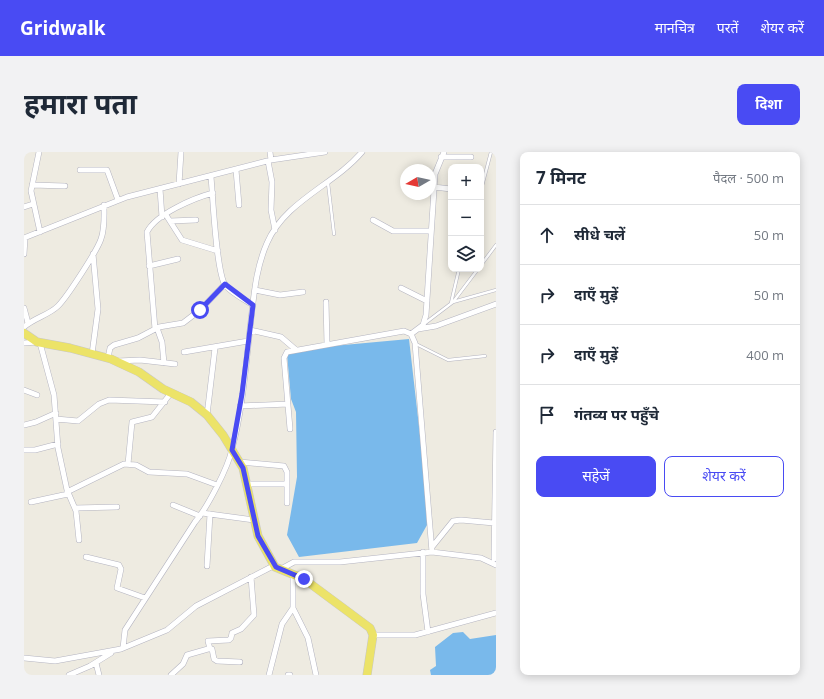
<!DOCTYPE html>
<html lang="hi">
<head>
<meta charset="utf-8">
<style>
	:root { --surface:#fff; --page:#f2f2f3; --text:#1f2937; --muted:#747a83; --line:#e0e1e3; --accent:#494bf3 }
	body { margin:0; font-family:"Open Sans","Noto Sans Devanagari",sans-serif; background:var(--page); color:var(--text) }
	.controls { position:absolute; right:12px; top:12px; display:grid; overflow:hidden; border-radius:8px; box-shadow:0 2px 10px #0003 }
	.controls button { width:36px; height:36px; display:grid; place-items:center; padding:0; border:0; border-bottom:1px solid var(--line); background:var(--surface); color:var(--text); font:20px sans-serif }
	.compass { position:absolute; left:376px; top:12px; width:36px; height:36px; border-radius:50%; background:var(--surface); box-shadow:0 2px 10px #0003; rotate:261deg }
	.stop { position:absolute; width:12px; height:12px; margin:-9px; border:3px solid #494bf3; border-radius:50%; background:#fff }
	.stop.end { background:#494bf3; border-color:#fff; box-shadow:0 1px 4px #0008 }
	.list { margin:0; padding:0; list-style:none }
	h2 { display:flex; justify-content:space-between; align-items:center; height:52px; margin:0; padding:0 16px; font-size:17px }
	h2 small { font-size:13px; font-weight:400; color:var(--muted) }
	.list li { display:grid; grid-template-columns:26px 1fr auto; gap:12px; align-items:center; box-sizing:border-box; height:60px; padding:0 16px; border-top:1px solid var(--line) }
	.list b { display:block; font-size:15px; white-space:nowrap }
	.list em { font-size:13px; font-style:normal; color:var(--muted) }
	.actions { display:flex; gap:8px; padding:12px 16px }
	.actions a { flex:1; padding:9px 0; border:1px solid var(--accent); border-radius:8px; text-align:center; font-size:14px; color:var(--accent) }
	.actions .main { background:var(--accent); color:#fff }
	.icon { flex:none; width:22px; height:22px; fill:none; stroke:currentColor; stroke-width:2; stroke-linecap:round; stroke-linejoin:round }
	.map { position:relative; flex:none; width:472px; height:523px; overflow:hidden; border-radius:8px }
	header { display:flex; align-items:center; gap:24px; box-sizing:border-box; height:56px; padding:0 20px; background:var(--accent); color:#fff }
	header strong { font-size:19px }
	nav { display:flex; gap:22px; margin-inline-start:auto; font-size:14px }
	.intro { display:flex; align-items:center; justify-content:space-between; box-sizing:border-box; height:96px; padding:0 24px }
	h1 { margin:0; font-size:28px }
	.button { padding:10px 18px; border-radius:8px; background:var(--accent); color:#fff; font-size:14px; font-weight:700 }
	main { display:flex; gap:24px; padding:0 24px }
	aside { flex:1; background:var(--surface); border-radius:8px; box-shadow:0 2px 10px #0003 }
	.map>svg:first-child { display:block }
</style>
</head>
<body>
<header>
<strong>Gridwalk</strong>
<nav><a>मानचित्र</a><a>परतें</a><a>शेयर करें</a></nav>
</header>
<div class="intro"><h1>हमारा पता</h1><a class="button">दिशा</a></div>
<main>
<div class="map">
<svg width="472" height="523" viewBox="0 0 472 523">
	<rect width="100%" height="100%" fill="#eeebe1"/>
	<!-- water -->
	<path fill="#79b9eb" d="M385,187L401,327L403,373L393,391L275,405L263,383L273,325L272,260L267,247L263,202L276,197Z
		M439,480L446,487L472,483V523H407L406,518L412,514L411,495L429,481Z"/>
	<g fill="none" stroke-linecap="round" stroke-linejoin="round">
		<!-- lane casing -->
		<g stroke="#b4b4c0" stroke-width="3.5">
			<path id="lane" d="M304,31L310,82
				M457,38L467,0
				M457,113L472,93
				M429,150L454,117
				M427,151L435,117
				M400,172L429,150L472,138
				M392,192L424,208L461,204"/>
		</g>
		<!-- street casing -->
		<g stroke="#b4b4c0" stroke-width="6">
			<path id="street" d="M15,0L7,39L16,80
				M246,0L247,8
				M417,5H447
				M244,9L248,30L247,58L251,78
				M56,18H83L94,48
				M212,18L215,53
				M187,25C189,46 192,118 201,133C207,141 221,148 229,153
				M155,32L157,0
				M8,33L41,34
				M410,35L427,37
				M136,37L138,65
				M0,55L9,52
				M142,63L158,88L194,99
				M349,68L369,79H407
				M146,69L172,68
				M0,86L103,45L247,8L301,0
				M0,102L1,86
				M125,114L154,107
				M377,136L403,149
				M231,138L256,143L279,140
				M302,150L303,192
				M0,156L4,171
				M0,175C10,166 25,163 34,154C43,145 73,99 77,87C81,76 80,64 80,53
				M133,176L138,190L140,211
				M131,177L123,80C132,62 170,46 189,41
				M394,177L412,174L472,152
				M226,178L257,185L271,197
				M387,182L399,173L402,163L411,22L420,0
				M0,191L13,190
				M16,191L30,243L34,296L43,338L52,359L55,388
				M160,200L224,189
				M68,202L74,157L69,102
				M84,206L86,196L90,193L114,186L135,175L159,171L176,158L201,132
				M94,209L116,208L151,212
				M0,238L13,243
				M216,254L264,252
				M183,263L191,196
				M32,267L54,269L75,252L85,248L141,250
				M0,273L12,270L32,261
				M266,277L260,206L263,200L380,179L387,182L391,191L408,400
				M0,298H11L34,292
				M216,310L260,314L263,320V351
				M104,312L108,270L128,265L147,241
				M222,332H263
				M43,340L100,312L112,313L125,320L163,322L193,333
				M7,350L44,342
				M149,353L176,364
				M51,356L93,355
				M178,361L230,368
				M408,395L429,369L437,368L470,371
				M399,400V442L404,480
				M62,405L95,413L97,417L93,436L121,446
				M470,407L472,280
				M183,414L186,362
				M257,417L270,410H316L408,400L457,406L472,413
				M269,456L284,486L292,523
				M349,483H391L472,461
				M99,496L101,478L171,370C183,356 204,316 208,297C219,257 222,210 227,168C230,142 232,116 243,91C261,49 310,33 338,0
				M186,497L184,489L205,488L207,486L208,481L217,477L230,463L227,425
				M0,506L31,509L97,497L143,478L172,454L251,413
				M72,511L75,523
				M45,523L66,514L87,501
				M147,523L159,512L163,503L184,497H188L190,507L193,509L216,510
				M245,523L258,472L269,456V422
				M264,523H266"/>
		</g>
		<!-- primary casing -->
		<g stroke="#c8c8c8" stroke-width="9">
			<path id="primary" d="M0,181L13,190L46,196L87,207L115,220L139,237L167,250L183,263L199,283L219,316L234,384L251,415L280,427L346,476L349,483L343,523"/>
		</g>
		<!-- lane -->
		<use href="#lane" stroke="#fff" stroke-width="2.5"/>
		<!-- street -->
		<use href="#street" stroke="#fff" stroke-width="5"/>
		<!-- primary -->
		<use href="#primary" stroke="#ece368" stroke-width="8"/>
	</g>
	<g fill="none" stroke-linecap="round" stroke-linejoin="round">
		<!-- route -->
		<path stroke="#494bf3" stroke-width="5" d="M176,158L201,132L229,153L218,242L208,298L219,316L234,384L252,415L280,427"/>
	</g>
</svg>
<div class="controls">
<button>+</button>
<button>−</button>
<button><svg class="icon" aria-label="layers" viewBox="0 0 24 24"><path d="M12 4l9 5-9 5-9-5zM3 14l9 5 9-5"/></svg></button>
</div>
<svg class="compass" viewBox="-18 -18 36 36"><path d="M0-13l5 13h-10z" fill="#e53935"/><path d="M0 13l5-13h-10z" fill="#747a83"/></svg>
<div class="stop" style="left:176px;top:158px"></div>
<div class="stop end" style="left:280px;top:427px"></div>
</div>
<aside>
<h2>7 मिनट<small>पैदल · 500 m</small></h2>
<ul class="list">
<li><svg class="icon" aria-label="ahead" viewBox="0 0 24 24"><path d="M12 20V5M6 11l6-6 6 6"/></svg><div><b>सीधे चलें</b></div><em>50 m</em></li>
<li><svg class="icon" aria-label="right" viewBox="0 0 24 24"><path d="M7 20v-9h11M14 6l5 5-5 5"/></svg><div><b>दाएँ मुड़ें</b></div><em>50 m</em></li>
<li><svg class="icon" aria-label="right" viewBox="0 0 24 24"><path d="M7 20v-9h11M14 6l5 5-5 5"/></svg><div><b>दाएँ मुड़ें</b></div><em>400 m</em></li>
<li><svg class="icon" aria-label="arrive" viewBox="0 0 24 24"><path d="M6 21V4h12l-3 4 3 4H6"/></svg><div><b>गंतव्य पर पहुँचे</b></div></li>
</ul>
<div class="actions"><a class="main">सहेजें</a><a>शेयर करें</a></div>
</aside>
</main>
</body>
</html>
